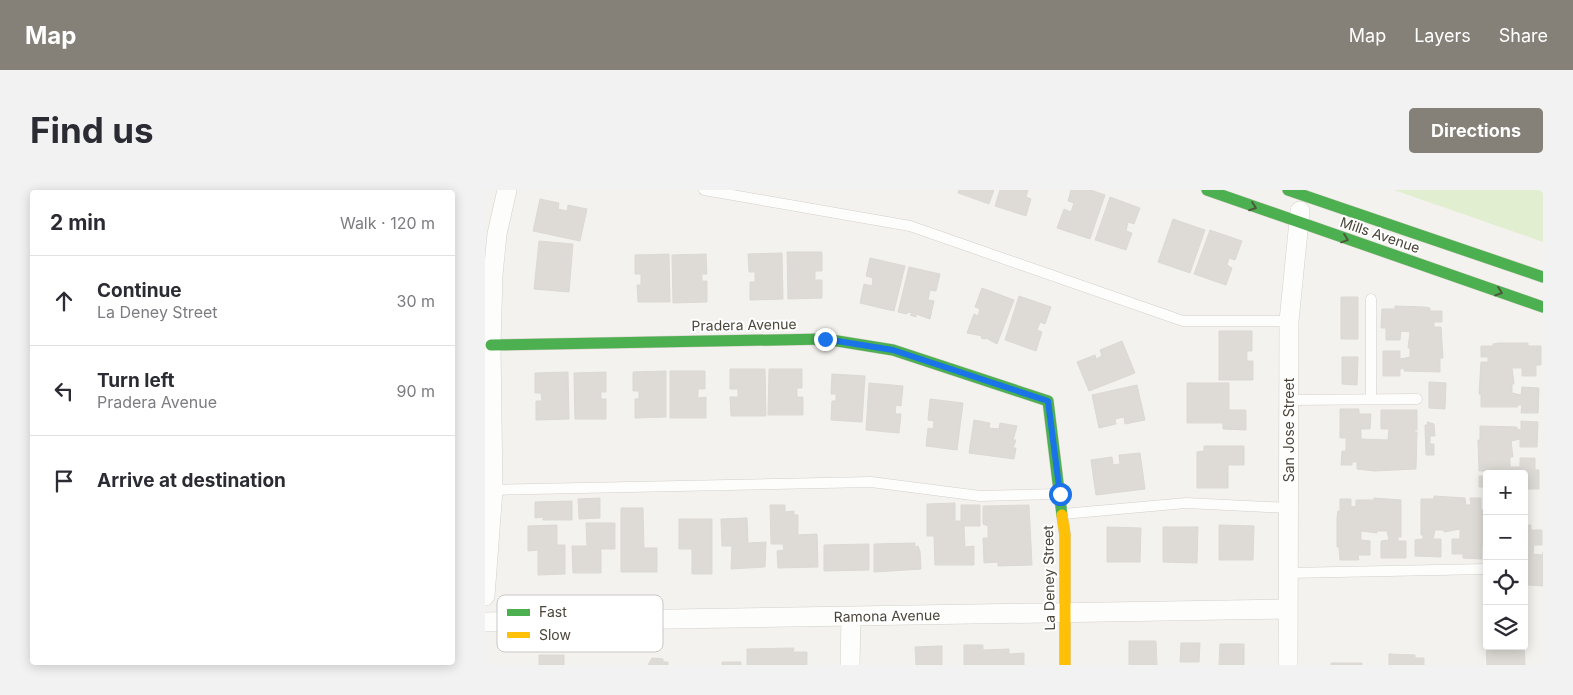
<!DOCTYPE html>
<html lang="en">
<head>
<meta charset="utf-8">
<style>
	:root { --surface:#fff; --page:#f2f2f3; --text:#2b2b33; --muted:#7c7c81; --line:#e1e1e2; --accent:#868178 }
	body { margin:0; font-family:Inter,sans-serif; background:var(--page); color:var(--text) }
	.controls { position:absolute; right:15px; bottom:15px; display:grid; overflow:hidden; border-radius:5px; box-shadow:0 2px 12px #0003 }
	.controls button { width:45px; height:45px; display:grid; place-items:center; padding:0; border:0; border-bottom:1px solid var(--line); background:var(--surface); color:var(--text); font:25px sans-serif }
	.stop { position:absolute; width:15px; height:15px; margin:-11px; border:4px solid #1a73e8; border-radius:50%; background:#fff }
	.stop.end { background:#1a73e8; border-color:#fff; box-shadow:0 1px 5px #0008 }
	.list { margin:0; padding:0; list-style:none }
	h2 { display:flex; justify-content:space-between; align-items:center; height:65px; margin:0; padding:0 20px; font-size:21px }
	h2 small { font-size:16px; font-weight:400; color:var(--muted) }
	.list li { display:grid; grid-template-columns:32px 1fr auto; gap:15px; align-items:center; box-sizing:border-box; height:90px; padding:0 20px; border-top:1px solid var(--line) }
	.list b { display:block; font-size:19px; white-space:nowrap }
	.list p { margin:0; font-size:16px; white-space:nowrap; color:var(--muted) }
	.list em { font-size:16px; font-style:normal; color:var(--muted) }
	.icon { flex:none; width:28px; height:28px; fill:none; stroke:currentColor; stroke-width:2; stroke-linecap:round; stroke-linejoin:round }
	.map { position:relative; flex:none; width:1058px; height:475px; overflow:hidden; border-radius:5px }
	header { display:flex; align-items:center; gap:30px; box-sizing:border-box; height:70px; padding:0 25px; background:var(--accent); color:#fff }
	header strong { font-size:24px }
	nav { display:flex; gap:28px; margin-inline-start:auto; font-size:18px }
	.intro { display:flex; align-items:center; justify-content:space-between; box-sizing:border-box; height:120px; padding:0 30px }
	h1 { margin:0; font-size:35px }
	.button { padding:12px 22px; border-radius:5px; background:var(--accent); color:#fff; font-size:18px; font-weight:700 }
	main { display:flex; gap:30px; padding:0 30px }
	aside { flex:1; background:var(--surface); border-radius:5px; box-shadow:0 2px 12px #0003 }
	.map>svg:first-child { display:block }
</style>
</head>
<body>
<header>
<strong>Map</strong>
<nav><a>Map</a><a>Layers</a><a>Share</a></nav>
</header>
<div class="intro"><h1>Find us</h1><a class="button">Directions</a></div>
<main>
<aside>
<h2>2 min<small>Walk · 120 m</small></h2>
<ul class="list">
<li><svg class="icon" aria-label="ahead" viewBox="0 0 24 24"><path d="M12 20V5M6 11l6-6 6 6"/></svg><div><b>Continue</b><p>La Deney Street</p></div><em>30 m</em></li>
<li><svg class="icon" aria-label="left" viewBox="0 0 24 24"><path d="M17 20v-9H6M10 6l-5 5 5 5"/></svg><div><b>Turn left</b><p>Pradera Avenue</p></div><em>90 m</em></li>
<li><svg class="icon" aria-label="arrive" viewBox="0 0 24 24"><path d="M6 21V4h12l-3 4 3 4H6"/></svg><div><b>Arrive at destination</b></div></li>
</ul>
</aside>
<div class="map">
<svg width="1058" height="475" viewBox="0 0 1058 475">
	<rect width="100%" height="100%" fill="#f4f2ee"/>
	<!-- green -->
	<path fill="#e1eecf" d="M909,0H1058V52Z"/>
	<!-- building -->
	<path fill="#dedbd6" stroke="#dcd9d4" d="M474,0H509L504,14L473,3Z
		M515,0H543L541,7L546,9L541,26L510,16Z
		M586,0H606L620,5L605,49L572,38L579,19L586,22L589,13L583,11Z
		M625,7L655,18L649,34L643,32L641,41L647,43L641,60L610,50Z
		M55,9L74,13L73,19L82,21L83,15L102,19L95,51L48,41Z
		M688,29L720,40L705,83L673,72Z
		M725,40L757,51L750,70L744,68L742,75L747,78L741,95L709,84Z
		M54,51L88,54L84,102L49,99Z
		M302,62H337V81H330V90H337V108L303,109Z
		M297,63L298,109L265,110V92H270V82H264L263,64Z
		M184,64L185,112H153L152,95H156V84H150V65Z
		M221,64L222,84H217V91H222V112L188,113L187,65Z
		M385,68L420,76L409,121L375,113L379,94L387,96L388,88L381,86Z
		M424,77L455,84L451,101L445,100L443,110L449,111L445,129L431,124V127L425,125L427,123L423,122L422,124L413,122Z
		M497,98L529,110L512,154L501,148L500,149L496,148L497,146L482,143L489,124L493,126L495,119L490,117Z
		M534,106L566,117L560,134L555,132L552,140L557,142L551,161L520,150Z
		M856,107H873V149H856Z
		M910,116L939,117L945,118V121H957V132H949V137H956L958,168H955V182L919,181V178L915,179V186H898V161H915V169L925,167V158H923L925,142L916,141L915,150H901V138H896L897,119H910Z
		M734,141H767V161H762V171H768V190H734Z
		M637,151L650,183L604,201L592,172L610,165L611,169L617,166L615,160Z
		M1014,153H1043V156H1056V175H1051V186H1037V178H1027L1029,194H1027V203L1036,205L1037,197L1054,198L1053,223H1036L1037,215H1032L1033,217H996V204H994L996,172H1003V167H996V156H1008V154Z
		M857,167H873L872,195L857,194Z
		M245,179H280L281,226H246L245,207H253V199H245Z
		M284,179H317V198H312V207H318V225H283Z
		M181,181V227L150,228V209H154V201H148V182Z
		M185,181H220V199H213V208L221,207V228H185Z
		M83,182L84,229L51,230V211H57L56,203H50V183Z
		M121,182V202H116V209H121V229H90L89,183Z
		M347,184L380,186L377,232L346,230L347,211H351V204H346Z
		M944,192L961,193L960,219L944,218Z
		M384,193L418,196L416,216L411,215L410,224H416L414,243L381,240Z
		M702,193H744V220H761V240L738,239V233H702Z
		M652,195L660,230L640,234L639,227L630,229L631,234L614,238L607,205Z
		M445,209L478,213L472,260L441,256L443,238L448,239L449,231L443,230Z
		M855,219H874V224H886L885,239H876V249L903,250L904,239H896V220H932V240H929V242H932L931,279L889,281L872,279V272H867V275H856L857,261H861V248H855Z
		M489,230L505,233L504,238L514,239L515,233L532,236L528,250H531L528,258H531L529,269L484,263Z
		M1036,231L1053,232L1052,257H1035V249L1026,251L1028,267H1025V277H1035V268H1050V280H1054V299H1041L1039,301V284H1002V297H994V286H1001V281H994L993,250H995V236L1032,237V239L1036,240Z
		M942,232L949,234L950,246H945V254H949V265H941L940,235H943Z
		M719,256H759V275H743V298H712V262L719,261Z
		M655,263L660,299L611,305L606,270L627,267L628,275L635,274L634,265Z
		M949,306L980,308L981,315H986L985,308H996V320H999L1000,327V355H997V369L978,368V364H967V349H975V339L959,342V340H950L948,349H956V367L930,366V350L938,349V345H936V309H949Z
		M115,308V328L94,329L93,309Z
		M889,308L916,310V347H913V351H921V368H896V351L904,350L902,341H892V343L876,341V350L885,351V365H873L874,370H855L854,357H852V328L853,321H855V309H866V317L871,316V310H889Z
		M87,311V330H58V327L50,328V312Z
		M470,313V331H476V315H495V336H479L480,357L489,356V375H450L449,346H442V314Z
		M285,315H300V322L309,321V325H313V345L332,344L333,377L293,378L292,361L299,360L298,354H286Z
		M544,315L547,375L513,376V372L499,373L498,348H503V336L498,334V316Z
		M136,318H158L159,358H172V382H136Z
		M262,328L263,353L281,352L280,377L246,379L247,356H237L236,329Z
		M194,329H227V384H207V359H194Z
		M101,333H130V359H116V383H88L87,356H102Z
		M72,335V355H80V384L53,385V360L43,361V336Z
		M734,335L769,336L768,370H734Z
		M1039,335H1046V340H1057V355H1049L1048,364L1058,365V362V396L1043,395V389L1039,388Z
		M622,337L656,338L655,372H622Z
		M678,337H713L712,373L678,372Z
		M430,353V357L433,356L435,361L436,379L389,382V354Z
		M384,354V380L339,381V355Z
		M1039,447L1040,475H1002L1001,455L1039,456Z
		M644,451H671L672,475H644Z
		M696,453H715L714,472H695Z
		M735,454H759V475H734Z
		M479,455H498V460L524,459V464L539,463V475H479Z
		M457,456V475H431L430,457Z
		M309,458L308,462H322V475H262V459Z
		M904,464L930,465V468H939V475H904Z
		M54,465H79V475H54Z
		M167,468L178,469V472H183V475H163Z
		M237,472H256V475H237Z
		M846,473H877V475H846Z"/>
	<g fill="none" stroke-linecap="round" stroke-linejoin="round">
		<!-- lane casing -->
		<g stroke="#d2d0cb" stroke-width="11">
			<path id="lane" d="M219,0L425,36L698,131H804
				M886,209V109
				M804,210L932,209
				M3,300L386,292L495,306L573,304
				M578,324L701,313L804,318
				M803,383L1002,379"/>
		</g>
		<!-- street casing -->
		<g stroke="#d2d0cb" stroke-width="20">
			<path id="street" d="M0,406L8,300L6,155L8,85L12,44L22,0
				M0,432L803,419
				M365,475L366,427
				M803,475L804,131L815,21"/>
		</g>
		<!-- fast casing -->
		<g stroke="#d3cfc5" stroke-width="12">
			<path id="fast" d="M722,0L1058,117
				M803,0L1058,87
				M6,155L340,149L408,160L563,211L577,325"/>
		</g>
		<!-- slow casing -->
		<g stroke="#d3cfc5" stroke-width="12">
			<path id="slow" d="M577,325L580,345V475"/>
		</g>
		<!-- lane -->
		<use href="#lane" stroke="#fdfdfc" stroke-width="10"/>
		<!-- street -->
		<use href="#street" stroke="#fdfdfc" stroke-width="19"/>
		<!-- fast -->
		<use href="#fast" stroke="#4caf50" stroke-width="11"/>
		<!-- slow -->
		<use href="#slow" stroke="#ffc107" stroke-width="11"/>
	</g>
	<!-- one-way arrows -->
	<defs><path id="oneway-chevron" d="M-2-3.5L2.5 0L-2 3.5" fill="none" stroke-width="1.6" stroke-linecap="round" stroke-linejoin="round" transform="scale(1.25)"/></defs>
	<g stroke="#4b593e">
		<use href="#oneway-chevron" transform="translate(768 17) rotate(20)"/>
		<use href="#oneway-chevron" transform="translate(860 49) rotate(19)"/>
		<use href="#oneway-chevron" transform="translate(1014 102) rotate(19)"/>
	</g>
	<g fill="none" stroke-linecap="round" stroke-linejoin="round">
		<!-- route -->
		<path stroke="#1a73e8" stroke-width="6" d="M340,149L408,160L563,211L575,304"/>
	</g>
	<g text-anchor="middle" stroke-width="4" stroke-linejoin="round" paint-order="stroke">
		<!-- street labels -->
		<g font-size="14" fill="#4b4439" stroke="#fff">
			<text transform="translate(895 45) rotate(19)" y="5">Mills Avenue</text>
			<text transform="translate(259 135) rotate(-1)" y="5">Pradera Avenue</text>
			<text transform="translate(804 240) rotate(-90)" y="5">San Jose Street</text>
			<text transform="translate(564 388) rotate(-91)" y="5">La Deney Street</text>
			<text transform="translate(402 426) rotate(-1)" y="5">Ramona Avenue</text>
		</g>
	</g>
	<!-- legend -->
	<rect x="12" y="405" width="166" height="57" rx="8" fill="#fff" stroke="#c9c7c4" stroke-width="1"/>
	<rect x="22" y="419" width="23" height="7" fill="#4caf50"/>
	<rect x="22" y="442" width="23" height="6" fill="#ffc107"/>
	<g font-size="14" fill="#4b4439">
		<text x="54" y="427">Fast</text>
		<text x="54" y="450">Slow</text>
	</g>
</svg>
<div class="controls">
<button>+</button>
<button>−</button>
<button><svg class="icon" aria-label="locate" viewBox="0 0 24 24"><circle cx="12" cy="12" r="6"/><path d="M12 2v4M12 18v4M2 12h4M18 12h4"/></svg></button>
<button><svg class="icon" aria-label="layers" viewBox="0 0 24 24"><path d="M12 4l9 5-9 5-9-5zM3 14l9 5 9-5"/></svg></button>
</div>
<div class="stop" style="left:575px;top:304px"></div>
<div class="stop end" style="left:340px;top:149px"></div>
</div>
</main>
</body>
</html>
